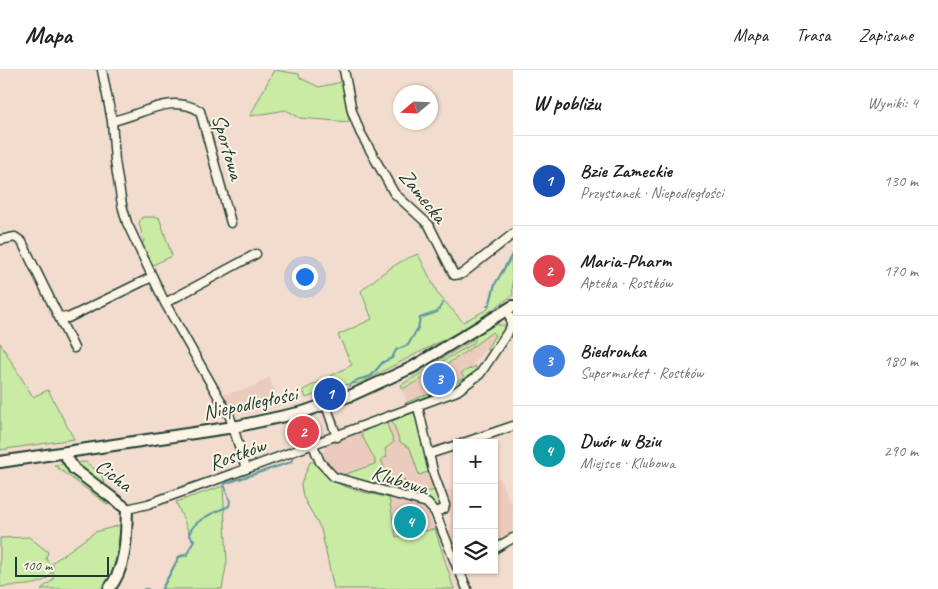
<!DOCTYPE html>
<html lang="pl">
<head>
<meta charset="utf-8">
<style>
	:root { --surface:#fff; --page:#f2f2f2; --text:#202124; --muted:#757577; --line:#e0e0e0; --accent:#1f3d34 }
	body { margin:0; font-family:Caveat,sans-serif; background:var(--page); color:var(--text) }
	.controls { position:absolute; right:15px; bottom:15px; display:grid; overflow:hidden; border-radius:0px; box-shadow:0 1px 4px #0004 }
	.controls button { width:45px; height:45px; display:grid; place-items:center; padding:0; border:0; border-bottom:1px solid var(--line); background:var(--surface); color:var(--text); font:25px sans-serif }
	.compass { position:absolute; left:393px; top:15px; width:45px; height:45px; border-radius:50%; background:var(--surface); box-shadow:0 1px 4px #0004; rotate:251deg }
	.scale { position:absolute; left:15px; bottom:12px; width:94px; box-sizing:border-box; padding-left:5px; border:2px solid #1f3d34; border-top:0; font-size:14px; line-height:18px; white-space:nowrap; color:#1f3d34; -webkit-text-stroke:4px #fcf5e5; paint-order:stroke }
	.you { position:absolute; left:304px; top:206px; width:18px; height:18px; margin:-12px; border:4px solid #fff; border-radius:50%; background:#1a73e8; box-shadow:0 0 0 8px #1a73e833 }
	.badge { display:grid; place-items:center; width:32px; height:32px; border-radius:50%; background:var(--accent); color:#fff; font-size:16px; font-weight:700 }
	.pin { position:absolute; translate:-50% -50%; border:2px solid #fff; box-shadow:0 1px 5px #0006 }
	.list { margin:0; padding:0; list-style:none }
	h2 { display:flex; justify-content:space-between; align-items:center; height:65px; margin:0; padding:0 20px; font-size:21px }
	h2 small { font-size:16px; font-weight:400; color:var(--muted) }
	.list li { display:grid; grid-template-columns:32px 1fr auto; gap:15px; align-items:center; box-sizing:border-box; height:90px; padding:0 20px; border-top:1px solid var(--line) }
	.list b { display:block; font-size:19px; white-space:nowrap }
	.list p { margin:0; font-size:16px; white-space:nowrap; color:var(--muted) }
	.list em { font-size:16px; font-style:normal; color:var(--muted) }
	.icon { flex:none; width:28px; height:28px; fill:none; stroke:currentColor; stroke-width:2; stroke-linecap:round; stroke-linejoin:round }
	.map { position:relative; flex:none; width:513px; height:519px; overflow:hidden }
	header { display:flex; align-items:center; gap:30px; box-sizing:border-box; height:70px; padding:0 25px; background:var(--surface); border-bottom:1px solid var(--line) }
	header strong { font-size:24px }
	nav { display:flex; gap:28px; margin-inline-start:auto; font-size:18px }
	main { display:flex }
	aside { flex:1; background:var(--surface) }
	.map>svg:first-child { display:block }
</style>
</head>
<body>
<header>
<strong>Mapa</strong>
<nav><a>Mapa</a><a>Trasa</a><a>Zapisane</a></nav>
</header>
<main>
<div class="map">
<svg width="513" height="519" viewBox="0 0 513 519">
	<rect width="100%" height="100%" fill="#f2dccd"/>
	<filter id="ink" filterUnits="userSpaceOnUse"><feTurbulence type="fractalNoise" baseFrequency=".02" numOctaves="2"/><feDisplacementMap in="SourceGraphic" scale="10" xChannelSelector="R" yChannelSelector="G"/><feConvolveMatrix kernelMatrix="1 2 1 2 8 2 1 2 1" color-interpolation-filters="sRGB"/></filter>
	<g filter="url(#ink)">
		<!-- built -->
		<path fill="#ebcbbc" d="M492,262L495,265L464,308L413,332H407L400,316Z
			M269,307L279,336L237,345L222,325L252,317Z
			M415,342L438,420L436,438L423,428L336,405L324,391L323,382L326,376L334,371Z
			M499,408L513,437V463L494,474V409Z
			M457,418V489L450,473L451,447L444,421Z
			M389,428L426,438L435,459L396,467Z"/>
		<!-- green -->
		<path fill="#c9eba4" stroke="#74946c" d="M274,0L299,4L300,8L319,17L342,12L349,52L300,48L286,40L250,46Z
			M142,147H159L172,186L153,195L142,174L144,171L139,153Z
			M418,184L438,224L463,252L488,239L494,215L511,185L513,225L466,258L360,313L341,315L306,328L303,320L352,295L338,265L372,249L361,221C378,206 396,192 418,184Z
			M493,255H509L493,279L486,280L495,265L492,262C463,285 435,303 402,319L401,315L474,273L476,266Z
			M474,265L472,271L412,306L409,305Z
			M0,273L33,327L48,320L74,369L0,380Z
			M476,296L474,307L464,315L409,335L405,333L428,324L429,325L464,308L461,303Z
			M415,342L417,343L431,401L419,405L410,378L400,372L392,351Z
			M386,352L394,372L385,379L387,387L381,389L388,409L393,408L396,413L404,410L407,420L404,423L340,406L375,394V390L361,364L372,356Z
			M86,392L102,405L108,435L54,395Z
			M310,392H316C330,419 362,421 389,428L396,467L435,459L454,519H334L321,459L303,427L301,414Z
			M223,416L227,491L222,519H161L179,486L188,482L193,472L176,432Z
			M415,419L418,423L438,420L443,436L436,438L428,430L411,425L412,421Z
			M121,455C117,478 117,499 103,519H41L53,510V499C46,519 21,514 0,517V468L29,467L48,482L46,488L53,499V492L95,462Z"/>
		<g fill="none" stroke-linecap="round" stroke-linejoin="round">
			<!-- stream -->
			<path stroke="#5c959f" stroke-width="2" d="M487,236L490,233L495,214L513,184
				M349,316L357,310L371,306L383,292L392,288L396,280L408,275L418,258L420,248L437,242L443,233
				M144,519H148
				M162,519L179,487L187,485L194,470L189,465C192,450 216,442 229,436L230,431L224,414L291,392L292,389"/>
			<!-- street casing -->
			<g stroke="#1f3d34" stroke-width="11">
				<path id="street" d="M102,0L112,51L115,91L122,135L127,153L165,233L230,347L246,399
					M344,0L352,41L360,62L394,123L429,155L454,205L462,204L513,164
					M112,51C143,45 169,23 200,41L231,153
					M0,170L15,167L22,172L74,278
					M165,233L256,184
					M59,246L68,248L152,207
					M326,335L337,367
					M418,337L434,405L445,435L444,439L435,442
					M463,373L513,356
					M313,375L320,392L334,407L427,433L435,442L457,497
					M429,384L457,375
					M127,439L148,434L246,399L457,321L480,304L511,257V250L507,240
					M494,479L513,468
					M459,500L467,519"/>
			</g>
			<!-- secondary casing -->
			<g stroke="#1f3d34" stroke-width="14">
				<path id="secondary" d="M64,383L74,399L127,439C126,467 127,496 109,519
					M0,392L234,357L303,342L352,325L413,297L513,236"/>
			</g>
			<!-- street -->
			<use href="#street" stroke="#fcf5e5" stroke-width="8"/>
			<!-- secondary -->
			<use href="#secondary" stroke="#fcf5e5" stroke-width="10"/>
		</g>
	</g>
	<g text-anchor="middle" stroke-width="4" stroke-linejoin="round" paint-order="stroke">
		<!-- street labels -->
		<g font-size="21" fill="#1f3d34" stroke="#fcf5e5">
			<text transform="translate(228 77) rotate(74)" y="7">Sportowa</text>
			<text transform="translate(423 126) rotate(51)" y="7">Zamecka</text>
			<text transform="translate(250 333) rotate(-12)" y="7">Niepodległości</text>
			<text transform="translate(237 384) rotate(-20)" y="7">Rostków</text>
			<text transform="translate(114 405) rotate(37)" y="7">Cicha</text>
			<text transform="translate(400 410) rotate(17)" y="7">Klubowa</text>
		</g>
	</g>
</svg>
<div class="controls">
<button>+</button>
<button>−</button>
<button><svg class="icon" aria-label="layers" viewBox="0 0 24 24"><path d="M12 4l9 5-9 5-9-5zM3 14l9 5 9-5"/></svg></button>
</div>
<svg class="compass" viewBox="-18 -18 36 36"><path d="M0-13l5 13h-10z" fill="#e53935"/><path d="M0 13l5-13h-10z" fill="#757577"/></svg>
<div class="scale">100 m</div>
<div class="you"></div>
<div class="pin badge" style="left:330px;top:324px;background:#1a4fb4">1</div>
<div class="pin badge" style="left:303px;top:362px;background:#e0444e">2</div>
<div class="pin badge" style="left:439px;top:309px;background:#3f7fe0">3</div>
<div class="pin badge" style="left:410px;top:452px;background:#0f9aa8">4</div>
</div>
<aside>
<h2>W pobliżu<small>Wyniki: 4</small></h2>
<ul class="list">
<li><span class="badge" style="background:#1a4fb4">1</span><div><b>Bzie Zameckie</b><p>Przystanek · Niepodległości</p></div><em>130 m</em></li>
<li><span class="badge" style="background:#e0444e">2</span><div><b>Maria-Pharm</b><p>Apteka · Rostków</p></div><em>170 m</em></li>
<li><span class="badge" style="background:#3f7fe0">3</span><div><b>Biedronka</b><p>Supermarket · Rostków</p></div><em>180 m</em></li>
<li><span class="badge" style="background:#0f9aa8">4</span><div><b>Dwór w Bziu</b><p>Miejsce · Klubowa</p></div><em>290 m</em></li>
</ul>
</aside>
</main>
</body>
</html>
